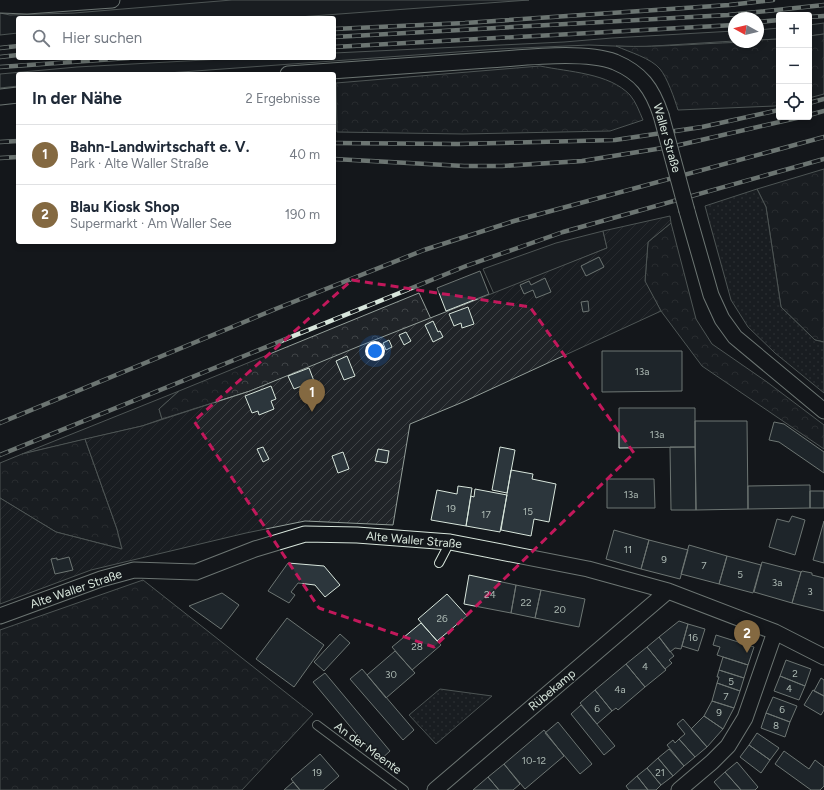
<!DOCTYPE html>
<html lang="de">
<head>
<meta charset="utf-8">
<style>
	:root { --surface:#fff; --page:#f6f6f7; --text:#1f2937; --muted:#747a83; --line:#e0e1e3; --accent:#846941 }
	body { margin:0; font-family:Figtree,sans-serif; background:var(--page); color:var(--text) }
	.controls { position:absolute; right:12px; top:12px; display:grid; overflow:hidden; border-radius:4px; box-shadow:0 2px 6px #0003 }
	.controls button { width:36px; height:36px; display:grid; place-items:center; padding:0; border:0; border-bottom:1px solid var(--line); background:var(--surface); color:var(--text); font:20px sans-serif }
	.compass { position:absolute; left:728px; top:12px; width:36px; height:36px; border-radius:50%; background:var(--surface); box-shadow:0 2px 6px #0003; rotate:278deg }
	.you { position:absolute; left:375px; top:351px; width:14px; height:14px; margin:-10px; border:3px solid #fff; border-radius:50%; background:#1a73e8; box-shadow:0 0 0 6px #1a73e833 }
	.badge { display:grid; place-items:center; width:26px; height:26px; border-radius:50%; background:var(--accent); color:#fff; font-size:13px; font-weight:700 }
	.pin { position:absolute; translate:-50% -33px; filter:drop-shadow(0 1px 2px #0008) }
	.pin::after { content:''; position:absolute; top:21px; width:14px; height:12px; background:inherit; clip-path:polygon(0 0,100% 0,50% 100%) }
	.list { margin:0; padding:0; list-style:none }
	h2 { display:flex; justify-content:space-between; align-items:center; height:52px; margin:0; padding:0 16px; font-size:17px }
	h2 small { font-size:13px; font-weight:400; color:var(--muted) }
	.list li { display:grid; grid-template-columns:26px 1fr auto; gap:12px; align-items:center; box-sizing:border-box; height:60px; padding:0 16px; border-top:1px solid var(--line) }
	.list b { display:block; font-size:15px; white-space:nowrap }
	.list p { margin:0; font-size:13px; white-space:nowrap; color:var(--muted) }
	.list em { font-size:13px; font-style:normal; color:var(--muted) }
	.icon { flex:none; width:22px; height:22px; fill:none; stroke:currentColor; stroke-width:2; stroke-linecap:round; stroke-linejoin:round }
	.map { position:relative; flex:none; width:824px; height:790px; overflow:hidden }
	.search { position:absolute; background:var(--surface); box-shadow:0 2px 6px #0003; left:16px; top:16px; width:320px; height:44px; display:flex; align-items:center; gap:10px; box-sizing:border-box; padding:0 14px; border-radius:4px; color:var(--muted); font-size:15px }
	.panel { position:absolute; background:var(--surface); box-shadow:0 2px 6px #0003; left:16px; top:72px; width:320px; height:172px; border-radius:4px }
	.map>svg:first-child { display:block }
</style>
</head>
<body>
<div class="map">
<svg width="824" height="790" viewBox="0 0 824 790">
	<defs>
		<pattern id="forest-crowns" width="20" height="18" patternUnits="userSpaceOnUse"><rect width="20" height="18" fill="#202428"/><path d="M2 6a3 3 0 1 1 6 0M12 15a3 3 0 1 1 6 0" fill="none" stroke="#404447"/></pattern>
		<pattern id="park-dots" width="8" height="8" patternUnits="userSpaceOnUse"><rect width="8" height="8" fill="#202428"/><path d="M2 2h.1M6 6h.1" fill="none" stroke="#404447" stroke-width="1.8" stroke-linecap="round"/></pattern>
		<pattern id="garden-furrows" width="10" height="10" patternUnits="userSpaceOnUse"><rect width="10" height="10" fill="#202428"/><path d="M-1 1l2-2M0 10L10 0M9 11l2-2" fill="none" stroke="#404447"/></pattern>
	</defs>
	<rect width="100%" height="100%" fill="#14181c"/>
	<!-- grass -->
	<path fill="#202428" stroke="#939e99" d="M232,0H529L285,18H18V33L0,35V13L10,15L74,13Z
		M824,23V34L809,36V25Z
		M779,28V39L758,40V30Z
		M734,31V41L638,47L589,45L498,49L154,74H18V86L0,88V74L77,67L241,58H334V53L564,42L612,38Z
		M603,231L607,248L494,294L483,269L556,243Z
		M179,391L159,409L162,419L142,426L22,454Z"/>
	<!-- forest -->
	<path fill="url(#forest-crowns)" stroke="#939e99" d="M824,34V94L809,98V36Z
		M779,39V105L775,106L678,110C675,100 667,77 660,69C651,58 629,52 616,46C663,48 711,42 758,42V40Z
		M540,66C569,72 609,73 630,95C636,102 639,111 643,120L610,131L463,134L337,132L336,83Z
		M824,169V342L815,340L781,307L766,207L757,189Z
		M671,223L696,319L712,344L767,382L824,425V449L702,366L661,311L645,282L648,242Z
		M419,293L431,319L250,391L162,419L159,409L179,391Z
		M85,439L117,529L122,549L56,532L0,498V463L22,454Z
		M143,580L313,714L242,790H0V630Z"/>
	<!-- park -->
	<path fill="url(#park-dots)" stroke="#939e99" d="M757,189L766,207L781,307L815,340L824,342V393L775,353L748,327L731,300L705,206Z
		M440,689L492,696L436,744L409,715Z"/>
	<!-- garden -->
	<path fill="url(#garden-furrows)" stroke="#939e99" d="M670,216L671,223L648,242L645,281L661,311L463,402L410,424L393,525L305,521L246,533L91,570L0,604V498L56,532L122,549L117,529L85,439L142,426L250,391L362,345L607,248L603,231Z"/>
	<!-- building -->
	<path fill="#2c363c" stroke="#d8e6dc" d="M599,257L604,267L586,276L581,266Z
		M480,271L489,294L446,311L437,288Z
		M545,278L551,292L536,298L533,290L524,294L520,285L529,281L531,285Z
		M588,301L589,311L583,312L581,302Z
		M468,307L474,324L462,328L461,323L454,326L449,314Z
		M433,321L438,332L440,331L443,337L433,342L425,325Z
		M406,332L411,341L404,345L399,335Z
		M389,340L392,347L386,350L383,343Z
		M602,351H682V391L602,392Z
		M347,356L355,376L344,380L336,361Z
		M309,368L314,381L294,389L288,376Z
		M271,386L276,399L271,401L274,409L259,415L258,411L252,413L245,396Z
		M619,408H695V447L619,448Z
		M695,421H747L748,509L696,510Z
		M774,422L784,424L824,452V473L779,442L769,440Z
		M263,447L269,459L263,462L257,449Z
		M500,447L515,450L507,493L492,490Z
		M670,447H695L696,510H671Z
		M378,449L389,451L387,463L375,461Z
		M343,452L349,469L338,473L332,456Z
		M511,470L533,474L532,479L556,484L549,522L534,519L531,536L501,530Z
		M607,479H654L655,508H607Z
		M810,485V508L748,509V486Z
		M458,486L472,488L466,526L431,520L437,490L457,494Z
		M475,489L507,495L500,532L466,526L471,496L474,497Z
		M810,491H824V508H810Z
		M792,516L805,520L795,555L769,547L777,519L789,522Z
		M824,521V563L813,560Z
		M614,530L649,540L641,569L606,559Z
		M649,540L688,550L680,579L641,569Z
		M689,545L727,556L719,584L681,574Z
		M727,556L761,565L753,593L719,584Z
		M69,557L73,570L55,574L51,559L57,558V560Z
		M762,562L801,572L792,603L754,592Z
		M288,563L324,566L340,585L325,597L315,585L298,583L291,592L295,595L289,603L268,591Z
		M802,571L812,573V575L824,578V611L792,603L801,572Z
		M469,575L516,585L511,613L464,604Z
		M516,585L541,590L535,618L511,613Z
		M541,590L585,599L579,627L535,618Z
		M222,593L239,605L221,629L189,606Z
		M447,594L467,616L437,641L418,619Z
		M287,618L324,645L294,687L256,659Z
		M679,621L688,624L681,649L675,648L670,652L659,637Z
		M421,623L441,645L412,670L392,647Z
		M688,624L705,629L698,651L682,646Z
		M340,634L350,643L324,671L314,662Z
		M716,635L754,647L748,665L717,655L720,647L713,645Z
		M659,637L674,656L669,660L672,663L665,669L647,647Z
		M647,647L666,670L645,687L626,664Z
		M395,651L415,673L386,698L367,675Z
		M723,657L748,665L744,678L719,670Z
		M786,660L811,669L805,686L780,676Z
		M626,664L645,687L618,710L616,708L612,711L595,690Z
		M362,669L414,730L403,740L350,679Z
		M719,670L744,678L740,691L717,683L719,677H717Z
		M325,673L390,751L379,761L313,682Z
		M780,676L805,686L799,700L774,691Z
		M821,678L824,680V696L814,691Z
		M717,683L740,691L734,708L712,701Z
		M595,690L612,711L597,724L580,703Z
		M813,690L824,696V710L821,715L804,705Z
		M773,697L797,706L790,722L766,713Z
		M712,701L734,708L723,729L704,716Z
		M581,705L615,746L604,755L571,714Z
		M766,713L790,722L785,737L761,728Z
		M704,716L723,729L707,747L691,729Z
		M683,719L707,747L695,757L679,739L685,734L677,724Z
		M558,722L592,764L580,774L545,733Z
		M544,730L564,756L525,789L504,764Z
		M757,733L779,748L770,760L749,745Z
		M679,739L695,757L684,766L667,745L673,740L675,743Z
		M749,745L770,760L761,773L740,757Z
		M669,749L684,766L673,776L658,758Z
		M784,751L809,769L815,760L824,767V786L820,790H811L775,764Z
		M320,754L339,776L323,790H300L291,779Z
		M658,758L673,776L661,785L647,768Z
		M737,762L758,787L755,790H741L725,772Z
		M504,764L520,784L513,790H499L488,777Z
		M647,768L661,785L656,790H648L637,776Z
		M725,772L741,790H721L714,782Z
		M637,776L648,790H629L626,786Z
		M488,777L499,790H473Z
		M293,782L300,790H284Z"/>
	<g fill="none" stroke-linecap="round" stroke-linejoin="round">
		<!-- lane casing -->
		<g stroke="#d8e6dc" stroke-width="10">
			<path id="lane" d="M439,563L450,542
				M317,725L404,790"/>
		</g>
		<!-- street casing -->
		<g stroke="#d8e6dc" stroke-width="17">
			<path id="street" d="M0,5L27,6L112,0
				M288,74C355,69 422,64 488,60C523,58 583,50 615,62C641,73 652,88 661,115
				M0,97L18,95
				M687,211L711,295L722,319L735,337L824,411
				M0,616L101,579L134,570L196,572L255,549L305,534L357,535L450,542L588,569L668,591L775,632L824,657
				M435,790L668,591
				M679,790L712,762L728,746L745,718L775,632"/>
		</g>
		<!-- lane -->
		<use href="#lane" stroke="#14181c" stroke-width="8"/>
		<!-- street -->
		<use href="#street" stroke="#14181c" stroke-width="15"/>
		<!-- rail casing -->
		<g stroke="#d8e6dc" stroke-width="4.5">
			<path id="rail" d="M809,17L824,16
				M758,22L779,20
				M334,29L465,23L729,5L773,0
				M334,37L728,15L824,5
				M334,47L734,25
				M0,48L18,46
				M0,57L18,55
				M0,67L129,58
				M809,103L824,99
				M809,115L824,111
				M0,142L18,141
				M334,143L458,144L615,140L702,127L779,110
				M0,158L18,157
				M334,159L464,166H502L582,161L675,146L801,117
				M0,423L278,308L424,250L514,221L824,137
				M0,455L466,266L563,232L824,159"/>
		</g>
		<!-- rail -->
		<use href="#rail" stroke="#14181c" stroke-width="3" stroke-dasharray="9" stroke-linecap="butt"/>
		<!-- street-bridge casing -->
		<g stroke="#d8e6dc" stroke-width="17" stroke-linecap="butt">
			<path id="street-bridge" d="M661,115L687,211"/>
		</g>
		<!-- street-bridge -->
		<use href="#street-bridge" stroke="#14181c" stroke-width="15"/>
	</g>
	<!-- marked area -->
	<path d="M0 0H824V790H0ZM352,280L530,307L634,453L434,647L319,608L194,421Z" fill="#14181c" fill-opacity=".55" fill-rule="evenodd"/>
	<path fill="none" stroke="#c2185b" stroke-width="3" stroke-dasharray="8 5" stroke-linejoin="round" d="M352,280L530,307L634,453L434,647L319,608L194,421Z"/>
	<g text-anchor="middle" stroke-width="3" stroke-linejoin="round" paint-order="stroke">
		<!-- number labels -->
		<g font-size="10" fill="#adbab4">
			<text x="642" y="375">13a</text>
			<text x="657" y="438">13a</text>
			<text x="631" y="498">13a</text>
			<text x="451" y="512">19</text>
			<text x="528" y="515">15</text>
			<text x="486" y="518">17</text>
			<text x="628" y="553">11</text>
			<text x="664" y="563">9</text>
			<text x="704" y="569">7</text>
			<text x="740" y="578">5</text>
			<text x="777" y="586">3a</text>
			<text x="810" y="595">3</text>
			<text x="490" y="598">24</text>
			<text x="526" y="606">22</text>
			<text x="560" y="613">20</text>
			<text x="442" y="622">26</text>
			<text x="693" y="641">16</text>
			<text x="417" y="650">28</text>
			<text x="645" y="670">4</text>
			<text x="795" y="677">2</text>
			<text x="391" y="678">30</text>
			<text x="731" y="685">5</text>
			<text x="789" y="692">4</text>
			<text x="620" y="693">4a</text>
			<text x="726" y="700">7</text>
			<text x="597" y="712">6</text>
			<text x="782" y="713">6</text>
			<text x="719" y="716">9</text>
			<text x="776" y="729">8</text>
			<text x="534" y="764">10-12</text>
			<text x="317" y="776">19</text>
			<text x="660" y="776">21</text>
		</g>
		<!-- street labels -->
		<g font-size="12" fill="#d8e6dc" stroke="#14181c">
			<text transform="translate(667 138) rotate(74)" y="4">Waller Straße</text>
			<text transform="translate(414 540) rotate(5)" y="4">Alte Waller Straße</text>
			<text transform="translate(76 589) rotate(-19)" y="4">Alte Waller Straße</text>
			<text transform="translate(552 690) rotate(-40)" y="4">Rübekamp</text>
			<text transform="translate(368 748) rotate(36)" y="4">An der Meente</text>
		</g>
	</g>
</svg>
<div class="controls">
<button>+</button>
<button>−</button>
<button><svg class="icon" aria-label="locate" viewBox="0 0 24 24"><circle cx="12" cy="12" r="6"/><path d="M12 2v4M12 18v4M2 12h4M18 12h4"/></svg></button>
</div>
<svg class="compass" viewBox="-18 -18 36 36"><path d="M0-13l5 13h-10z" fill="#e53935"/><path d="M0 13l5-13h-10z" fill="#747a83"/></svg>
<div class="you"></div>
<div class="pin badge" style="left:312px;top:412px">1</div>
<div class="pin badge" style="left:747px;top:653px">2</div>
<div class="search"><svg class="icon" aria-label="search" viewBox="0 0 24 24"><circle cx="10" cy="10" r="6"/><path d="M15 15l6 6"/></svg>Hier suchen</div>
<section class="panel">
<h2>In der Nähe<small>2 Ergebnisse</small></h2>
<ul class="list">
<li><span class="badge">1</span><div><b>Bahn-Landwirtschaft e. V.</b><p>Park · Alte Waller Straße</p></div><em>40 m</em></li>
<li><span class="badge">2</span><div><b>Blau Kiosk Shop</b><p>Supermarkt · Am Waller See</p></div><em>190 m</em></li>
</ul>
</section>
</div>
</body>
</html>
